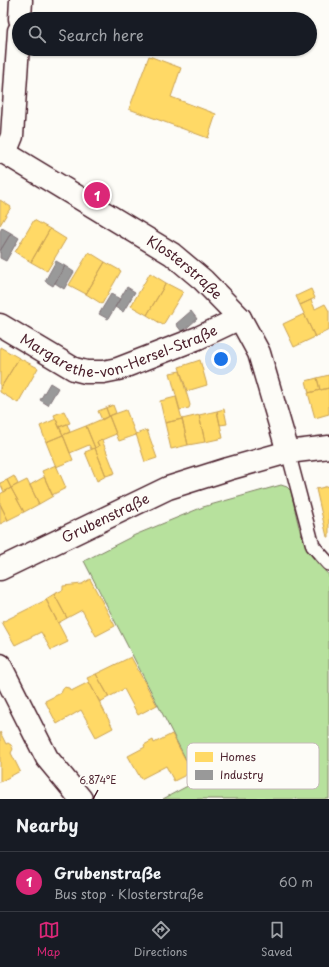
<!DOCTYPE html>
<html lang="en">
<head>
<meta charset="utf-8">
<style>
	:root { --surface:#171b24; --page:#242831; --text:#f1f3f6; --muted:#9ea1a6; --line:#363941; --accent:#db2777 }
	body { margin:0; font-family:"Playpen Sans",sans-serif; background:var(--page); color:var(--text) }
	.you { position:absolute; left:221px; top:359px; width:14px; height:14px; margin:-10px; border:3px solid #fff; border-radius:50%; background:#1a73e8; box-shadow:0 0 0 6px #1a73e833 }
	.badge { display:grid; place-items:center; width:26px; height:26px; border-radius:50%; background:var(--accent); color:#fff; font-size:13px; font-weight:700 }
	.pin { position:absolute; translate:-50% -50%; border:2px solid #fff; box-shadow:0 1px 4px #0006 }
	.list { margin:0; padding:0; list-style:none }
	h2 { display:flex; justify-content:space-between; align-items:center; height:52px; margin:0; padding:0 16px; font-size:17px }
	h2 small { font-size:13px; font-weight:400; color:var(--muted) }
	.list li { display:grid; grid-template-columns:26px 1fr auto; gap:12px; align-items:center; box-sizing:border-box; height:60px; padding:0 16px; border-top:1px solid var(--line) }
	.list b { display:block; font-size:15px; white-space:nowrap }
	.list p { margin:0; font-size:13px; white-space:nowrap; color:var(--muted) }
	.list em { font-size:13px; font-style:normal; color:var(--muted) }
	.icon { flex:none; width:22px; height:22px; fill:none; stroke:currentColor; stroke-width:2; stroke-linecap:round; stroke-linejoin:round }
	.map { position:relative; flex:none; width:329px; height:799px; overflow:hidden }
	.search { position:absolute; background:var(--surface); box-shadow:0 1px 3px #0004; left:12px; right:12px; top:12px; height:44px; display:flex; align-items:center; gap:10px; box-sizing:border-box; padding:0 14px; border-radius:22px; color:var(--muted); font-size:15px }
	.sheet { height:112px; background:var(--surface) }
	nav { display:flex; justify-content:space-around; align-items:center; box-sizing:border-box; height:56px; border-top:1px solid var(--line); background:var(--surface); font-size:11px; color:var(--muted) }
	nav a { display:grid; justify-items:center; gap:2px }
	nav .on { color:var(--accent) }
	.map>svg:first-child { display:block }
</style>
</head>
<body>
<div class="map">
<svg width="329" height="799" viewBox="0 0 329 799">
	<rect width="100%" height="100%" fill="#fdfcf7"/>
	<filter id="ink" filterUnits="userSpaceOnUse"><feTurbulence type="fractalNoise" baseFrequency=".025" numOctaves="2"/><feDisplacementMap in="SourceGraphic" scale="8" xChannelSelector="R" yChannelSelector="G"/><feConvolveMatrix kernelMatrix="1 2 1 2 8 2 1 2 1" color-interpolation-filters="sRGB"/></filter>
	<g filter="url(#ink)">
		<!-- green -->
		<path fill="#b7e19d" stroke="#808064" d="M281,485L287,487L291,491C299,527 300,549 329,575V799H163L197,781L84,561L135,535L203,507Z"/>
		<!-- homes -->
		<path fill="#ffd966" stroke="#c9a154" d="M149,56L181,68L171,97L216,114L208,138L129,109Z
			M0,200L11,207L0,225Z
			M34,220L50,229L31,262L15,252Z
			M50,229L66,239L47,271L31,262Z
			M89,252L105,262L86,294L69,285Z
			M105,262L121,271L102,304L86,294Z
			M150,273L166,283L147,315L131,306Z
			M166,283L183,292L163,325L147,315Z
			M311,289L315,298L300,305L296,296Z
			M311,300L315,309L325,304L329,311V330L315,337L300,305Z
			M304,314L315,337L294,347L283,324Z
			M0,347L19,358L0,389Z
			M19,358L38,368L18,403L0,392V389Z
			M200,360L207,385L187,391L179,367Z
			M180,371L190,405L189,408L180,410L170,373Z
			M329,375V388L320,390L317,378Z
			M317,378L320,390L309,393L306,381Z
			M329,388V414L315,418L308,393Z
			M176,397L182,419L165,423L160,401Z
			M113,405L116,413L109,416L106,408Z
			M106,408L109,416L102,420L98,411Z
			M224,409L227,424L220,425L217,411Z
			M126,410L136,435L119,441L109,416Z
			M64,411L70,423L59,427L54,415Z
			M217,411L223,438L205,442L199,415Z
			M199,415L205,442L188,445L182,419Z
			M109,416L116,434L97,442L99,446L95,448L86,426Z
			M56,419L63,435L46,442L40,426Z
			M182,419L188,445L171,449L165,423Z
			M67,424L70,432L63,435L59,427Z
			M86,426L95,448L91,449L89,445L70,453L63,435Z
			M147,430L157,458L145,462L136,434Z
			M63,435L73,460L56,467L46,442Z
			M102,440L115,473L106,476L95,448L99,446L97,442Z
			M95,448L106,476L97,481L85,452Z
			M56,465L66,488L52,495L42,471Z
			M14,476L18,484L11,488L7,480Z
			M44,477L53,496L39,504L30,485Z
			M7,480L11,488L4,492L0,483Z
			M27,480L39,504L24,512L11,488Z
			M329,486V537H327L316,489Z
			M11,488L24,512L8,520L0,504V494Z
			M0,504L8,520L0,524Z
			M90,579L115,626L96,636L82,610L67,618L54,594L63,590V586L82,584Z
			M54,594L67,618L58,623L46,599Z
			M46,600L68,642L51,650L41,632L15,645L2,622Z
			M131,657L157,705L138,715L124,689L109,697L96,674Z
			M96,674L109,697L100,702L87,678Z
			M89,682L113,728L96,737L81,710L57,724L45,701L61,693L64,687L69,688L71,691Z
			M0,732L6,744L8,743L11,745L13,749L11,753L20,771L0,782Z
			M172,734L192,772L174,781L166,766L141,779L128,756L145,747L144,745L153,740L154,743Z"/>
		<!-- industry -->
		<path fill="#999" stroke="#817478" d="M2,228L11,233L0,251V231Z
			M11,233L19,238L6,261L0,258V251Z
			M56,261L65,266L53,286L45,281Z
			M65,266L74,272L64,289L55,283Z
			M127,287L135,292L123,312L115,307Z
			M111,294L120,299L108,319L99,314Z
			M191,311L197,319L182,332L176,324Z
			M50,383L58,388L48,405L40,400Z"/>
		<g fill="none" stroke-linecap="round" stroke-linejoin="round">
			<!-- service casing -->
			<g stroke="#4a1f2b" stroke-width="16">
				<path id="service" d="M288,452L313,546L329,564"/>
			</g>
			<!-- minor casing -->
			<g stroke="#4a1f2b" stroke-width="25">
				<g id="minor">
					<path d="M20,19L21,0"/>
					<path id="s1" d="M0,150L172,254L203,280L240,318L259,353L288,452"/>
					<path d="M5,153L12,136L19,31"/>
					<path id="s2" d="M0,325L74,369L86,372H103L118,369L198,338L240,318"/>
					<path id="s3" d="M0,569L168,488L228,469L288,452L329,447"/>
					<path d="M0,665L47,758L81,799"/>
				</g>
			</g>
			<!-- service -->
			<use href="#service" stroke="#fdfcf7" stroke-width="13"/>
			<!-- minor -->
			<use href="#minor" stroke="#fdfcf7" stroke-width="22"/>
		</g>
	</g>
	<!-- ticks -->
	<path fill="none" stroke="#4a1f2b" stroke-width="1.5" d="M93,799L98,790"/>
	<g text-anchor="middle" stroke-width="4" stroke-linejoin="round" paint-order="stroke">
		<!-- street labels -->
		<g font-size="14" fill="#4a1f2b" stroke="#fdfcf7">
			<text dy="5" stroke="none"><textPath href="#s1" startOffset="219">Klosterstraße</textPath></text>
			<text dy="5" stroke="none"><textPath href="#s2" startOffset="131">Margarethe-von-Hersel-Straße</textPath></text>
			<text dy="5" stroke="none"><textPath href="#s3" startOffset="117">Grubenstraße</textPath></text>
		</g>
	</g>
	<!-- legend -->
	<rect x="187" y="743" width="132" height="46" rx="6" fill="#fdfcf7" stroke="#c7baba" stroke-width="1"/>
	<rect x="195" y="752" width="18" height="10" fill="#ffd966"/>
	<rect x="195" y="770" width="18" height="10" fill="#999"/>
	<g font-size="11" fill="#4a1f2b">
		<text x="220" y="761">Homes</text>
		<text x="220" y="779">Industry</text>
	</g>
	<g font-size="10" text-anchor="middle" fill="#4a1f2b" stroke="#fdfcf7" stroke-width="4" stroke-linejoin="round" paint-order="stroke">
		<text x="98" y="784">6.874°E</text>
	</g>
</svg>
<div class="you"></div>
<div class="pin badge" style="left:97px;top:195px">1</div>
<div class="search"><svg class="icon" aria-label="search" viewBox="0 0 24 24"><circle cx="10" cy="10" r="6"/><path d="M15 15l6 6"/></svg>Search here</div>
</div>
<section class="sheet">
<h2>Nearby<small></small></h2>
<ul class="list">
<li><span class="badge">1</span><div><b>Grubenstraße</b><p>Bus stop · Klosterstraße</p></div><em>60 m</em></li>
</ul>
</section>
<nav>
<a class="on"><svg class="icon" aria-label="map" viewBox="0 0 24 24"><path d="M3 6l6-2 6 2 6-2v14l-6 2-6-2-6 2zM9 4v14M15 6v14"/></svg>Map</a>
<a><svg class="icon" aria-label="directions" viewBox="0 0 24 24"><path d="M12 3l9 9-9 9-9-9zM9 14v-3h6M13 9l2 2-2 2"/></svg>Directions</a>
<a><svg class="icon" aria-label="saved" viewBox="0 0 24 24"><path d="M7 4h10v16l-5-4-5 4z"/></svg>Saved</a>
</nav>
</body>
</html>
